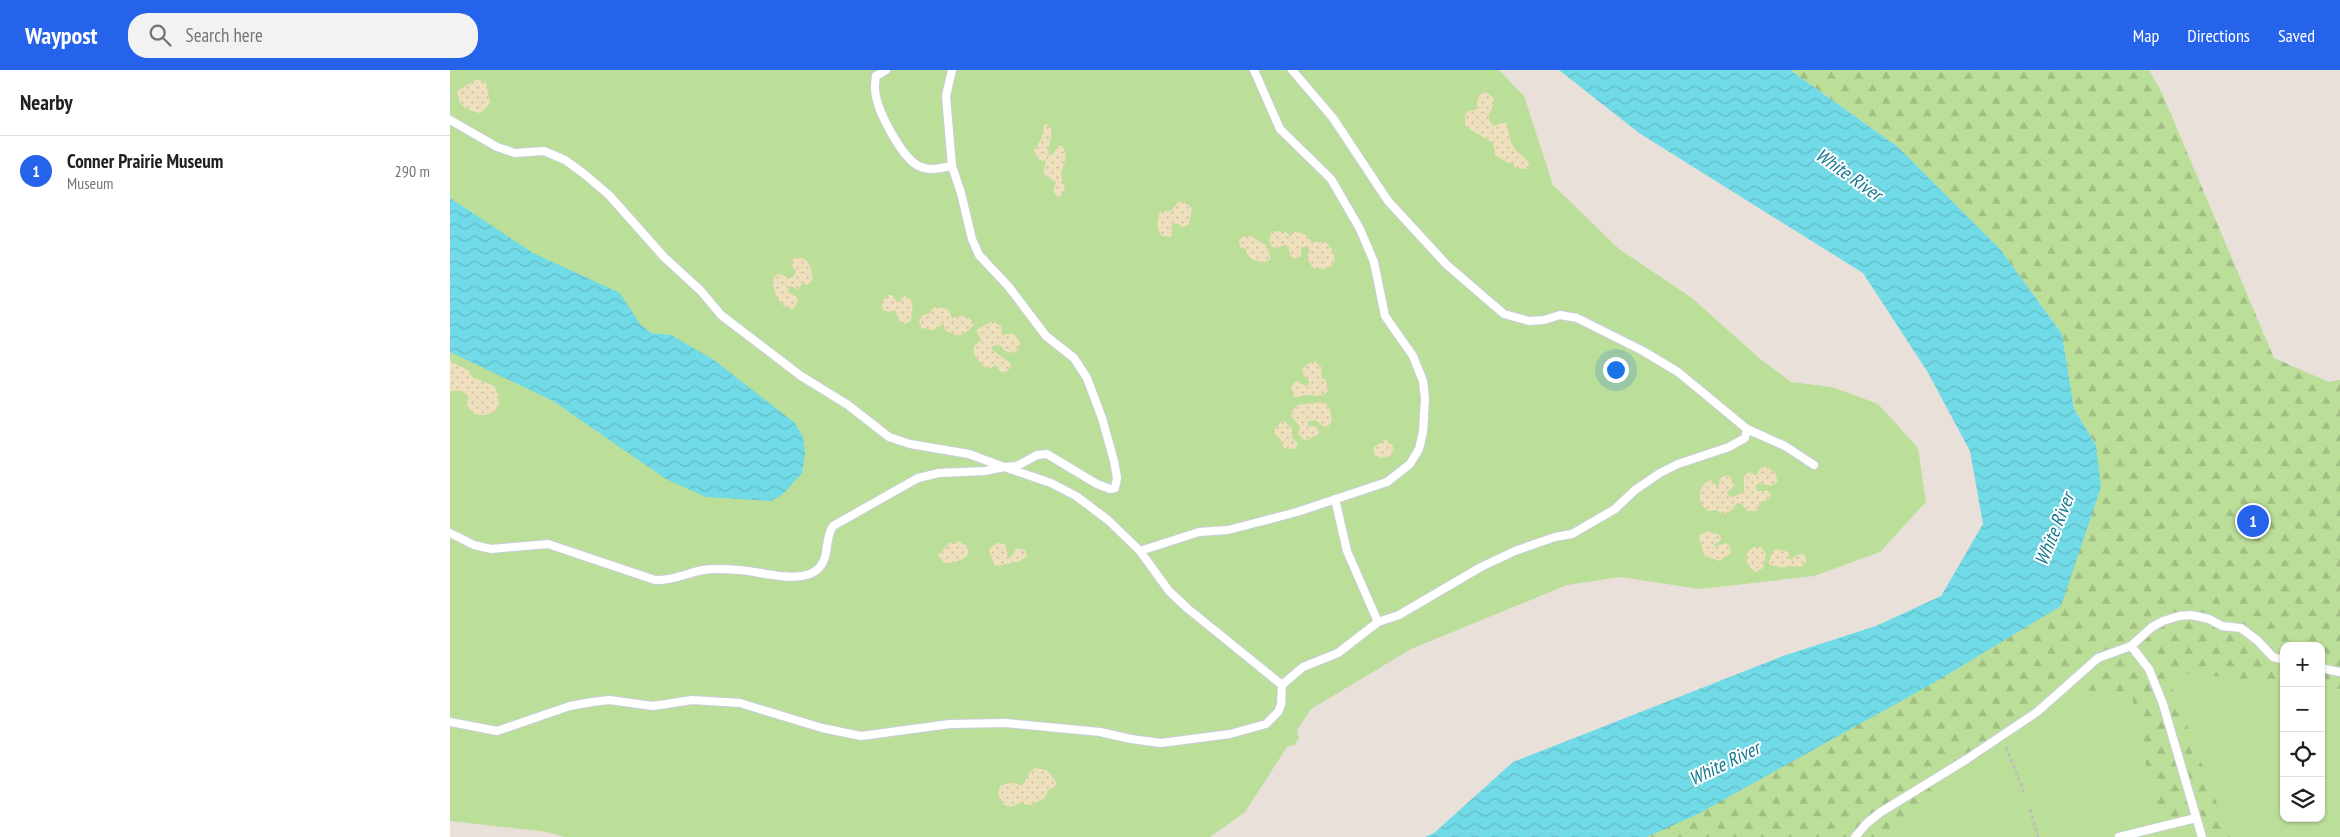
<!DOCTYPE html>
<html lang="en">
<head>
<meta charset="utf-8">
<style>
	:root { --surface:#fff; --page:#f2f2f2; --text:#202124; --muted:#757577; --line:#e0e0e0; --accent:#2563eb }
	body { margin:0; font-family:"PT Sans Narrow",sans-serif; background:var(--page); color:var(--text) }
	.controls { position:absolute; right:15px; bottom:15px; display:grid; overflow:hidden; border-radius:10px; box-shadow:0 1px 4px #0004 }
	.controls button { width:45px; height:45px; display:grid; place-items:center; padding:0; border:0; border-bottom:1px solid var(--line); background:var(--surface); color:var(--text); font:25px sans-serif }
	.you { position:absolute; left:1165px; top:299px; width:18px; height:18px; margin:-12px; border:4px solid #fff; border-radius:50%; background:#1a73e8; box-shadow:0 0 0 8px #1a73e833 }
	.badge { display:grid; place-items:center; width:32px; height:32px; border-radius:50%; background:var(--accent); color:#fff; font-size:16px; font-weight:700 }
	.pin { position:absolute; translate:-50% -50%; border:2px solid #fff; box-shadow:0 1px 5px #0006 }
	.list { margin:0; padding:0; list-style:none }
	h2 { display:flex; justify-content:space-between; align-items:center; height:65px; margin:0; padding:0 20px; font-size:21px }
	h2 small { font-size:16px; font-weight:400; color:var(--muted) }
	.list li { display:grid; grid-template-columns:32px 1fr auto; gap:15px; align-items:center; box-sizing:border-box; height:70px; padding:0 20px; border-top:1px solid var(--line) }
	.list b { display:block; font-size:19px; white-space:nowrap }
	.list p { margin:0; font-size:16px; white-space:nowrap; color:var(--muted) }
	.list em { font-size:16px; font-style:normal; color:var(--muted) }
	.icon { flex:none; width:28px; height:28px; fill:none; stroke:currentColor; stroke-width:2; stroke-linecap:round; stroke-linejoin:round }
	.map { position:relative; flex:none; width:1890px; height:767px; overflow:hidden }
	header { display:flex; align-items:center; gap:30px; box-sizing:border-box; height:70px; padding:0 25px; background:var(--accent); color:#fff }
	header strong { font-size:24px }
	nav { display:flex; gap:28px; margin-inline-start:auto; font-size:18px }
	.search { width:350px; height:45px; background:var(--page); display:flex; align-items:center; gap:12px; box-sizing:border-box; padding:0 18px; border-radius:20px; color:var(--muted); font-size:19px }
	main { display:flex }
	aside { flex:1; background:var(--surface) }
	.map>svg:first-child { display:block }
</style>
</head>
<body>
<header>
<strong>Waypost</strong>
<div class="search"><svg class="icon" aria-label="search" viewBox="0 0 24 24"><circle cx="10" cy="10" r="6"/><path d="M15 15l6 6"/></svg>Search here</div>
<nav><a>Map</a><a>Directions</a><a>Saved</a></nav>
</header>
<main>
<aside>
<h2>Nearby<small></small></h2>
<ul class="list">
<li><span class="badge">1</span><div><b>Conner Prairie Museum</b><p>Museum</p></div><em>290 m</em></li>
</ul>
</aside>
<div class="map">
<svg width="1890" height="767" viewBox="0 0 1890 767">
	<defs>
		<pattern id="forest-firs" width="22" height="20" patternUnits="userSpaceOnUse" patternTransform="scale(1.25)"><rect width="22" height="20" fill="#bbde98"/><path d="M5 1l3.5 6h-7zM16 11l3.5 6h-7z" fill="#a1be83"/></pattern>
		<pattern id="sand-dots" width="8" height="8" patternUnits="userSpaceOnUse" patternTransform="scale(1.25)"><rect width="8" height="8" fill="#eedfbd"/><path d="M2 2h.1M6 6h.1" fill="none" stroke="#ccbfa2" stroke-width="1.8" stroke-linecap="round"/></pattern>
		<pattern id="water-waves" width="16" height="10" patternUnits="userSpaceOnUse" patternTransform="scale(1.25)"><rect width="16" height="10" fill="#71dae7"/><path d="M0 5q4-4 8 0t8 0" fill="none" stroke="#62bbc6"/></pattern>
	</defs>
	<rect width="100%" height="100%" fill="#e9e0da"/>
	<!-- grass -->
	<path fill="#bbde98" fill-rule="evenodd" d="M0,0H1049L1074,26L1103,115L1169,179L1242,228L1310,289L1341,312L1382,317L1428,334L1468,378L1476,432L1430,482L1364,506L1250,519L1170,507L1117,515L961,579L861,639L847,660L849,668L845,675L837,677L795,742L760,767H114L98,762L0,751Z
		M1890,312V767H1430ZM1834,576H1871V748H1834Z"/>
	<!-- forest -->
	<path fill="url(#forest-firs)" d="M1340,0H1699L1712,23L1824,288L1879,312L1890,310V619L1871,617V576H1834V613L1716,601L1780,767H1744L1741,744L1708,754L1682,626L1605,616L1432,767H1194L1610,536L1646,375L1624,339L1612,264L1550,179L1448,77Z"/>
	<!-- sand -->
	<path fill="url(#sand-dots)" d="M27,9L36,13L40,31L38,37L30,43C16,40 8,36 7,21Z
		M1035,22L1043,27L1044,31C1042,41 1034,47 1044,56L1053,52L1056,53C1060,60 1058,69 1063,76C1067,83 1075,86 1079,94L1077,99L1065,98L1063,93H1058L1045,85C1044,82 1045,79 1044,77C1041,67 1021,64 1015,54V46L1018,41L1025,40L1027,38C1028,30 1025,26 1035,22Z
		M597,54L602,60L598,82L599,85H602L609,75L613,77L616,87L611,104L615,120L608,129L603,121L606,112L593,104L596,91L589,90L584,81L592,67L594,55Z
		M728,132H734L742,138L739,154L732,158L729,154L723,153L721,156L723,164L720,167L712,166C705,158 707,151 710,142L721,141Z
		M826,161L836,162L841,167L842,162C851,161 857,165 862,172H875C893,186 884,205 862,197L857,187L860,180L855,176L851,178V187L846,189L841,187L838,177L835,175L827,178L822,177L819,171L821,163Z
		M800,166L816,175L821,188L818,191L812,193L809,191L803,190L797,184L796,179L790,177L789,170L793,167Z
		M346,187C359,187 362,198 363,209L358,215L352,214L348,220L341,216L339,217L338,222L347,227L348,231L343,239C329,238 324,222 322,211L326,205L330,204L340,208L343,207L346,201L341,194L342,190Z
		M438,225H442L447,232H449L453,227L456,226L463,232L461,251L455,254L450,252L445,240L439,242L433,240L431,232Z
		M485,237L498,239L502,248L509,246L518,247L525,254C513,265 513,269 496,261L493,254L483,260L471,258L469,250L473,245L480,243L481,240Z
		M542,251L551,256L552,265L563,263L570,272L569,278L563,284L555,281L550,275L543,276L541,279L560,293L561,297L556,302H551L545,295L541,298L534,297L524,284V276L531,270L526,260Z
		M0,291L18,300L22,307L44,316C56,335 46,349 24,344L17,336L18,326L13,321H0Z
		M861,292H866L872,298L871,307L876,310L878,321C870,329 865,325 857,325C852,325 850,328 844,327L841,317L845,312L848,311L855,316L859,314V311L853,305L852,299Z
		M874,332L880,339L882,352L878,356L874,357L865,350L858,352V356L868,357L869,364L855,371L848,364L850,357L842,347L841,342L847,335Z
		M833,350L842,358V367L848,374L845,379L834,378L830,369L825,364V358Z
		M936,369L939,374H942L944,381L940,386L930,388L925,385L923,378Z
		M1317,396L1326,404L1328,412L1321,416L1310,413L1306,415L1307,421H1318L1321,425L1319,429L1309,433V438L1306,441H1297L1292,434L1287,433L1281,441L1273,444L1266,440L1258,441C1247,433 1246,415 1261,410L1268,417L1271,407L1279,405L1285,415L1277,423L1279,426L1283,427L1294,422V407L1298,402L1306,405L1311,398Z
		M1257,461L1270,465L1271,470L1264,475V477L1276,473L1280,476L1281,483L1269,491L1255,486L1249,469L1250,465Z
		M508,471L517,476L519,483C515,490 502,494 494,493L488,485L500,472L505,474Z
		M547,473L555,474L558,487L562,486L566,478L575,480L577,486L568,492L545,496L539,481L540,478Z
		M1303,477H1311L1316,483L1313,498L1306,502C1296,495 1292,485 1303,477Z
		M1327,479L1338,482L1340,490L1349,484L1355,485L1356,492L1351,497L1339,496L1333,498L1320,495L1319,492L1323,481Z
		M585,698L597,700L606,711L605,717L598,720L595,728L581,735L569,733L561,737L554,735L548,725L550,716L562,712L572,716L580,702Z"/>
	<!-- water -->
	<path fill="url(#water-waves)" d="M1109,0H1340L1448,77L1550,179L1612,264L1624,339L1646,375L1651,417L1611,536L1487,611L1248,744L1197,767H975L984,763L1063,692L1333,586L1426,556L1491,526L1533,454L1520,381L1477,301L1413,203L1189,63Z
		M0,128L83,183L170,223L190,254L201,263L221,265L264,290L345,353L353,367L355,383L352,403L333,424L321,431L256,427L216,409L103,331L0,282Z"/>
	<g fill="none" stroke-linecap="round" stroke-linejoin="round">
		<!-- service casing -->
		<g stroke="#c8ced9" stroke-width="10">
			<path id="service" d="M842,0L883,48L938,131L997,195L1054,244L1079,251L1094,250L1110,245L1127,248L1193,281L1228,302L1297,359L1335,376L1364,395
				M426,6L436,0
				M0,50L47,77L65,83L94,81L115,90L133,103L159,125L214,187L251,221L271,245L351,306L398,335L439,367L460,374L519,384L554,397L567,396L587,385L597,384L647,414L660,419L665,418L667,408L664,391L652,348L637,308L624,288L596,266L559,217L529,185L522,169L511,123L502,96C491,98 481,101 471,97C453,91 429,43 426,26C424,19 425,13 426,6
				M502,96L496,26L502,0
				M885,429L897,481L928,552L949,545L1031,497L1065,481L1105,467L1122,464L1165,439L1185,420L1210,403L1228,394L1279,377L1295,368L1297,359
				M0,463L24,475L41,479L98,474L205,510C223,511 236,503 253,500C264,498 277,499 288,500C311,501 352,516 369,498C380,487 374,469 383,456L468,408L489,403L535,401L554,397L601,413L626,426L658,450L690,481L749,462L778,460L847,442L937,412L960,394L969,379L973,362L975,329L973,311L963,286L935,246L924,192L910,159L881,109L830,59L804,0
				M690,481L719,521L737,538L832,615
				M1681,576L1699,599L1713,634L1752,767
				M1871,598L1890,602
				M0,652L47,661L120,636L142,632L159,630L203,636L242,630L290,633L372,658L411,666L500,654L556,653L650,662L681,669L711,673L780,664L816,654L828,642L831,635L832,615L853,597L888,583L928,552
				M1405,767L1417,753L1431,742L1517,689L1587,642L1648,588L1681,576L1702,557L1713,551L1729,546L1741,545L1759,549L1772,556L1791,558L1808,571L1823,587L1834,590
				M1669,767L1746,748"/>
		</g>
		<!-- path -->
		<path stroke="#bebebe" stroke-width="2.5" stroke-dasharray="4 2.5" stroke-linecap="butt" d="M1556,677L1574,722
			M1580,739L1588,767"/>
		<!-- service -->
		<use href="#service" stroke="#fff" stroke-width="8"/>
	</g>
	<g text-anchor="middle" stroke-width="4" stroke-linejoin="round" paint-order="stroke">
		<!-- water labels -->
		<g font-size="19" font-style="italic" fill="#14788f" stroke="#fff">
			<text transform="translate(1399 104) rotate(35)" y="7">White River</text>
			<text transform="translate(1604 459) rotate(-68)" y="7">White River</text>
			<text transform="translate(1274 693) rotate(-26)" y="7">White River</text>
		</g>
	</g>
</svg>
<div class="controls">
<button>+</button>
<button>−</button>
<button><svg class="icon" aria-label="locate" viewBox="0 0 24 24"><circle cx="12" cy="12" r="6"/><path d="M12 2v4M12 18v4M2 12h4M18 12h4"/></svg></button>
<button><svg class="icon" aria-label="layers" viewBox="0 0 24 24"><path d="M12 4l9 5-9 5-9-5zM3 14l9 5 9-5"/></svg></button>
</div>
<div class="you"></div>
<div class="pin badge" style="left:1803px;top:451px">1</div>
</div>
</main>
</body>
</html>
